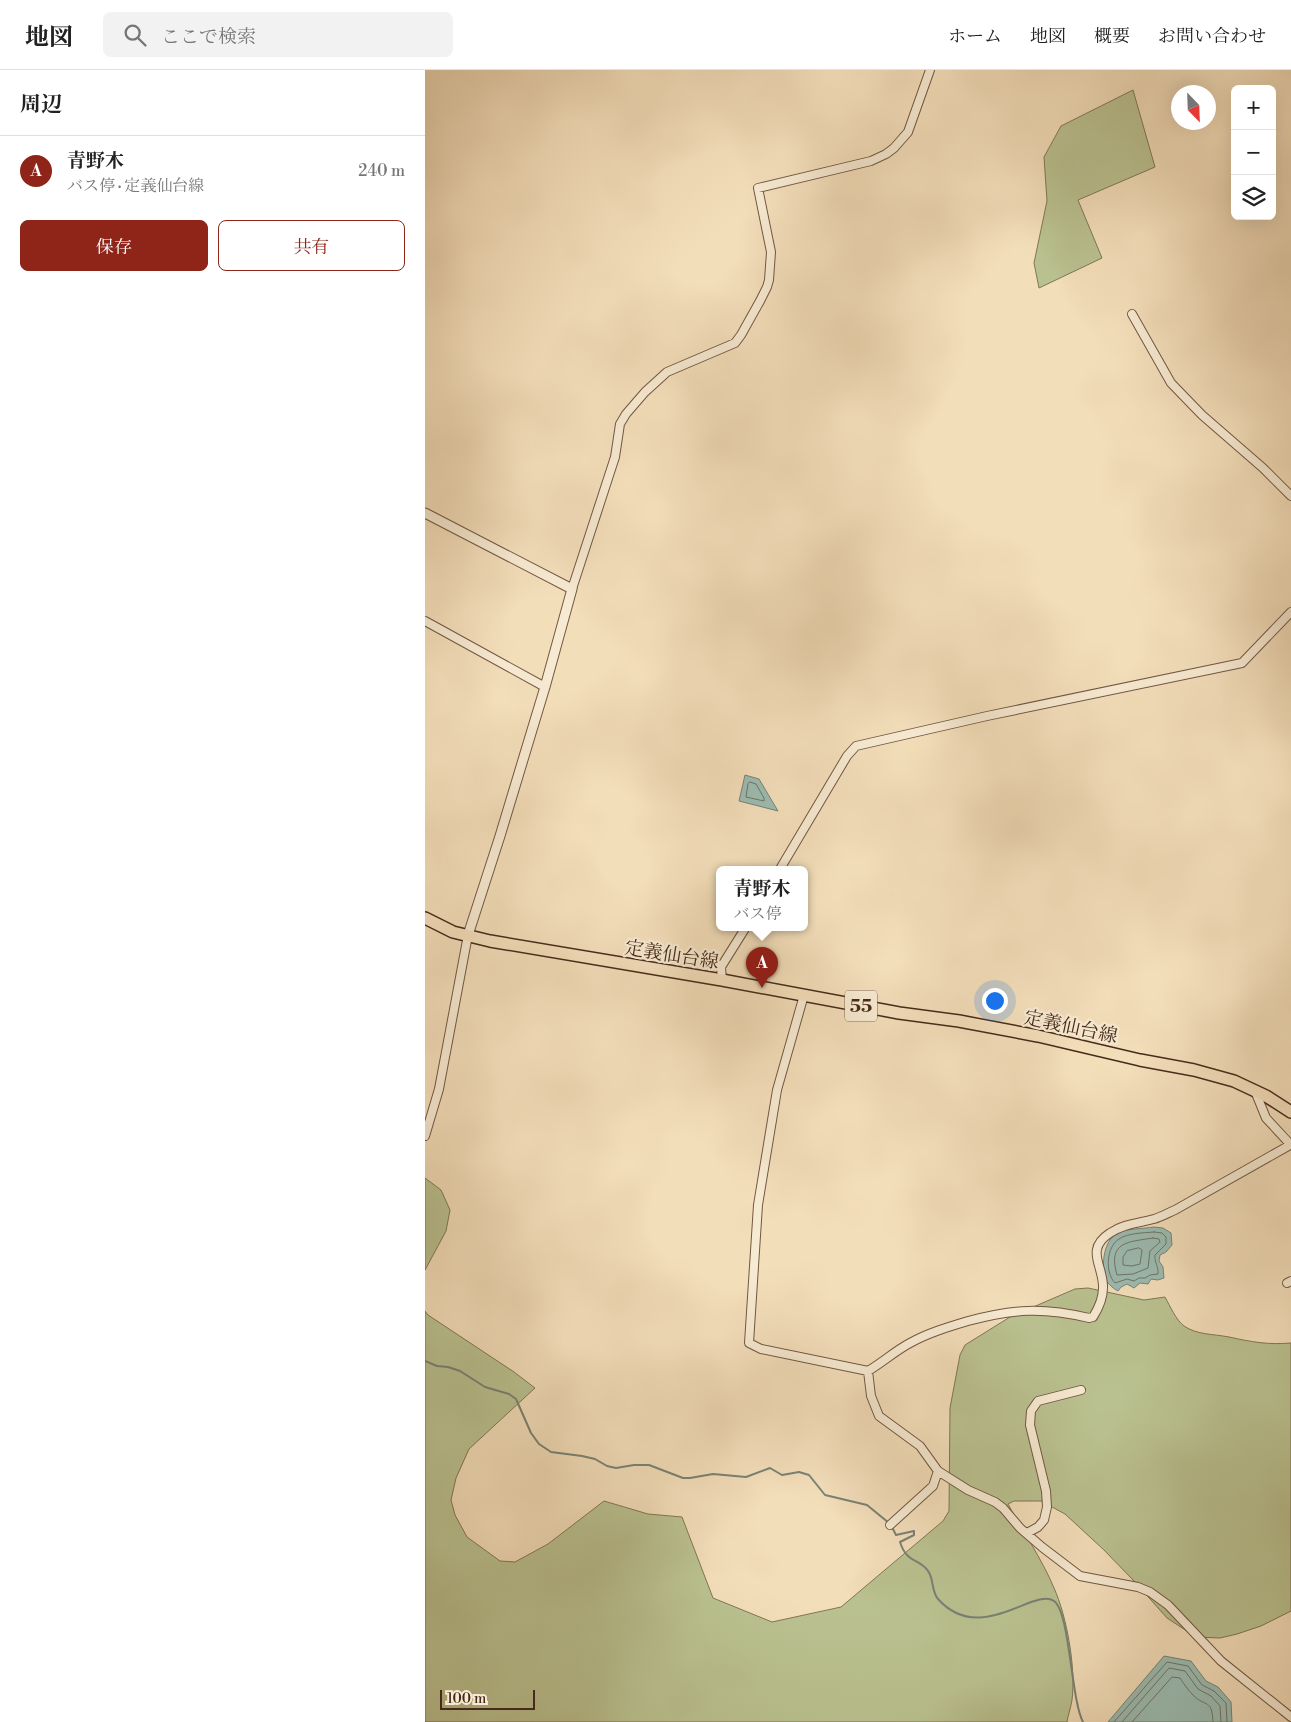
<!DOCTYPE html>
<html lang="ja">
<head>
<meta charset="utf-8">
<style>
	:root { --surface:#fff; --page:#f2f2f2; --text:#222; --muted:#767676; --line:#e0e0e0; --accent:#8f2418 }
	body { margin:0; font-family:"Libre Bodoni","Noto Serif JP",serif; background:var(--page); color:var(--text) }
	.controls { position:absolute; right:15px; top:15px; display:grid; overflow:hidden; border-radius:8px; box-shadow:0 5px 20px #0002 }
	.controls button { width:45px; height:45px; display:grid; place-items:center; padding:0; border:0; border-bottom:1px solid var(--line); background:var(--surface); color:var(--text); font:25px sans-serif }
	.compass { position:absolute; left:746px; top:15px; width:45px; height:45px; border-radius:50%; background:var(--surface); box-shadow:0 5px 20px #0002; rotate:157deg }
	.scale { position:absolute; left:15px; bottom:12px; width:95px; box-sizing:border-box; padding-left:5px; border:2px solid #472a19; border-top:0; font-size:14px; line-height:18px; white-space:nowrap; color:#472a19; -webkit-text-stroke:4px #f7ead2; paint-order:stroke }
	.you { position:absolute; left:569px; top:930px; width:18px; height:18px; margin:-12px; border:4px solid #fff; border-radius:50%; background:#1a73e8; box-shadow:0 0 0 8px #1a73e833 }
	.badge { display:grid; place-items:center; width:32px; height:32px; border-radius:50%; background:var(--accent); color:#fff; font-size:16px; font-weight:700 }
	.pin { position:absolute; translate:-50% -41px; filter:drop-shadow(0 1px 2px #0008) }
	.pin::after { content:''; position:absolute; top:26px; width:18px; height:15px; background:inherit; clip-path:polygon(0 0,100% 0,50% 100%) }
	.popup { position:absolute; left:291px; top:796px; width:92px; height:65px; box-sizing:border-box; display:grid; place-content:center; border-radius:8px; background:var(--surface); filter:drop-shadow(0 1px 4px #0005); font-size:16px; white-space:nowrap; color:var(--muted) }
	.popup b { font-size:19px; color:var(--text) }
	.popup::after { content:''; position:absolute; left:50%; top:100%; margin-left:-10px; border:10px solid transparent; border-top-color:var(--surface) }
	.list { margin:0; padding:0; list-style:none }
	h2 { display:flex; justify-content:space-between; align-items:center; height:65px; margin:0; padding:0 20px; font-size:21px }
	h2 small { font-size:16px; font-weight:400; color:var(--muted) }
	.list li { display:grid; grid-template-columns:32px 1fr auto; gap:15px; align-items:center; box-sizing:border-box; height:70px; padding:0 20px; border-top:1px solid var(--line) }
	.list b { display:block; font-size:19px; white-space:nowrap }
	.list p { margin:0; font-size:16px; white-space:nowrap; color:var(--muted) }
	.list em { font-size:16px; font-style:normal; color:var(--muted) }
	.actions { display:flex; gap:10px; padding:15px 20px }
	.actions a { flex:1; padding:11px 0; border:1px solid var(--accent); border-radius:8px; text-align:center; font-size:18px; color:var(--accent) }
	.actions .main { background:var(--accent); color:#fff }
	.icon { flex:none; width:28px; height:28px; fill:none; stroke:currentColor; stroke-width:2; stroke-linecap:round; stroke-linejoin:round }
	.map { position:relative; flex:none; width:866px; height:1652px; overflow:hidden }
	header { display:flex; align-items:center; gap:30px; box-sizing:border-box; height:70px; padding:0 25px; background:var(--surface); border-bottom:1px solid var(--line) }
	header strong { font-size:24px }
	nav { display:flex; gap:28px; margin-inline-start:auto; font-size:18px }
	.search { width:350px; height:45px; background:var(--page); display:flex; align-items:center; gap:12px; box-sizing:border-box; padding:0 18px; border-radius:8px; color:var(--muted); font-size:19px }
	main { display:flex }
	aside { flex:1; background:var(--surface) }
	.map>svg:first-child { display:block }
</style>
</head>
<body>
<header>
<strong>地図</strong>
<div class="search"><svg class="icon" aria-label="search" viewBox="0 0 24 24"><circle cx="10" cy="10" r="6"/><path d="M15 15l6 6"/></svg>ここで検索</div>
<nav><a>ホーム</a><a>地図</a><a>概要</a><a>お問い合わせ</a></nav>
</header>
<main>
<aside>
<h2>周辺<small></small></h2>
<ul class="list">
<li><span class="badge">A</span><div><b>青野木</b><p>バス停 · 定義仙台線</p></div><em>240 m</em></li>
</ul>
<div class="actions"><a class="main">保存</a><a>共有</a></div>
</aside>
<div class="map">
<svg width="866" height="1652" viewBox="0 0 866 1652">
	<rect width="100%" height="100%" fill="#f3deba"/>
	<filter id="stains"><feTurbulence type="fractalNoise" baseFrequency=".004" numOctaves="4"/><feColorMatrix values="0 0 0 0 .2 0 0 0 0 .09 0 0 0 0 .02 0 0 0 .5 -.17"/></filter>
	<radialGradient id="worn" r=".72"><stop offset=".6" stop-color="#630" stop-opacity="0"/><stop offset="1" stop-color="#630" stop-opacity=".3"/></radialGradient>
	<!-- green -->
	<path fill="#bac190" stroke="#807654" d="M708,20L730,97L653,130L677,188L614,218L609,193L622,131L619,87L636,56Z
		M0,1108L16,1120L25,1140L21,1161L0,1200Z
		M663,1218L719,1230L740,1227C745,1236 751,1250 759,1256C772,1265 789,1264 804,1267C827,1272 843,1275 866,1273V1541L836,1556L812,1564L795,1568L771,1567L742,1548L709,1511L679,1480L640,1444L616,1431H589L583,1434C598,1462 617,1489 629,1518C642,1547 651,1598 647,1630C646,1637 643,1645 642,1652H0V1241L3,1245L89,1302L110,1318L44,1379L31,1408L26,1430L30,1445L42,1467L75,1491L90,1492L123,1474L179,1431L223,1444L257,1447L288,1528L347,1552L416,1537L518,1451L524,1441L525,1338L535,1285L540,1275L585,1247L650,1219Z"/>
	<!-- water -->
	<path fill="#9bbcb2" stroke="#798275" d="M320,705L334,709L353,741L314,731Z
		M729,1157L738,1158L746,1163L747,1175L741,1182L735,1185L734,1191L738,1197L739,1208L733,1210L726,1209L723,1214L715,1213L709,1218L702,1214L696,1217L693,1221C689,1219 683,1214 681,1210C676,1198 678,1173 690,1165C700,1158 717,1159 729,1157Z
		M739,1586L766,1591L781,1611L793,1617L806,1632L807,1652H683Z"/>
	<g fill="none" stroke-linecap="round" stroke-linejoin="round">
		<!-- shore -->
		<path stroke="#717366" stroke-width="1" d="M325,712L331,714L339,728V731L321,727L323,714Z
			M729,1162L737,1163L741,1167V1174L730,1185C729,1192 734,1197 733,1204L725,1205L720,1208H714L709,1211L702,1209L690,1213C680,1203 681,1177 694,1169C703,1163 718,1163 729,1162Z
			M728,1168L734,1169L735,1172L725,1181L723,1198L708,1204L692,1205C682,1171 704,1172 728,1168Z
			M714,1178L717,1180L715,1194L707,1196L698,1195V1187L702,1181Z
			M689,1652L742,1592L763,1596L777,1615L789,1621L801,1633L802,1652
			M697,1652L744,1598L760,1601L773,1619L786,1626L795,1636L796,1652
			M707,1652L747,1607L755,1608C759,1614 763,1620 768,1625C781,1638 787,1628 788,1652"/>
		<!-- stream -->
		<path stroke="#798275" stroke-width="2" d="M0,1291L12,1296L23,1297L35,1301L60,1317L84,1324L91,1329L106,1363L114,1374L126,1382L157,1386L170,1389L182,1396L191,1398L209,1395H224L258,1408H265L288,1404L321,1407L345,1398L357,1405L374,1402L384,1405L400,1425L442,1435L464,1453
			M467,1457L471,1465L489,1461V1465L475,1472C482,1494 494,1488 503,1501C509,1508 506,1521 513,1529C555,1576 609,1517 629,1531C645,1542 646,1630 658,1652"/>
		<!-- minor casing -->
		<g stroke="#725741" stroke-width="10">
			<path id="minor" d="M707,244L746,313L777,345L838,398L866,426
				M147,519L190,387L195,354L201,344L220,322L242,302L310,273L316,265L335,231L342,217L344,210L346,182L333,118L446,91L461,84L469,78L483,62L505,0
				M0,551L120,617
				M355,799L422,686L431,676L562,646L817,593L866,542
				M297,910L296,897L321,857
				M379,925L352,1020L333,1135L324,1273L336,1279L443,1301C458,1292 470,1281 485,1273C503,1263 523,1257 543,1251C589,1239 617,1237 664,1248L668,1247C673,1239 678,1228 678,1218C679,1196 659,1180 685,1163C698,1154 714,1153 729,1149C736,1147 743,1143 750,1140L865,1075
				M830,1021L841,1048L866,1075
				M0,1066L14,1019L43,865
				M862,1213L866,1211
				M443,1301L446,1326L454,1346L495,1376L513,1401L543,1420L570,1432L578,1438L595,1458L617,1477L655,1506L713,1517L725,1522L743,1535L796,1591L866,1647
				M465,1455L508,1416L513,1401
				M602,1463L613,1457L619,1450L622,1437L621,1421L605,1355L606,1341L613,1331L656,1320"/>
		</g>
		<!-- tertiary casing -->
		<g stroke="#725741" stroke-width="11">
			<path id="tertiary" d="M0,443L147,519L120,617L75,766L43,865"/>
		</g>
		<!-- primary casing -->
		<g stroke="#472a19" stroke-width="14">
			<path id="primary" d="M0,848L28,862L65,871L297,910L474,943L534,951L613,966L715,990L769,1000L809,1011L841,1026L866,1042"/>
		</g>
		<!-- minor -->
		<use href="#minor" stroke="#f7ead2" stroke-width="8"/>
		<!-- tertiary -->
		<use href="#tertiary" stroke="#f7ead2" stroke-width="9"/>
		<!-- primary -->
		<use href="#primary" stroke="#f3deba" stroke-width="11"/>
	</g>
	<g text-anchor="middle" stroke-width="4.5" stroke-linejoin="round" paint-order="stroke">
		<!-- shield labels -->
		<rect fill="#f7ead2" stroke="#7c6450" stroke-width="1" x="420" y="920.5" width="32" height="31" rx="4"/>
		<g font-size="18" font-weight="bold" fill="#472a19">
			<text x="436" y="942">55</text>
		</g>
		<!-- street labels -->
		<g font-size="19" fill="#472a19" stroke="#f7ead2">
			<text transform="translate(247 884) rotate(9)" y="7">定義仙台線</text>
			<text transform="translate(646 956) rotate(12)" y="7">定義仙台線</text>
		</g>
	</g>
	<rect width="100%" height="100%" filter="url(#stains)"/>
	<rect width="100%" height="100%" fill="url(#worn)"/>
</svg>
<div class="controls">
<button>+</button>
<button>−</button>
<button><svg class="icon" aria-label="layers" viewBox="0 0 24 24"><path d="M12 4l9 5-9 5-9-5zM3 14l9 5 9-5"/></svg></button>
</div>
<svg class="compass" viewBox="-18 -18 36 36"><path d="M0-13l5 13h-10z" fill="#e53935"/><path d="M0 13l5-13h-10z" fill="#767676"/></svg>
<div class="scale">100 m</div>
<div class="you"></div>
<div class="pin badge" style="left:337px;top:918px">A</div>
<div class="popup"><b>青野木</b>バス停</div>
</div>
</main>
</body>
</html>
